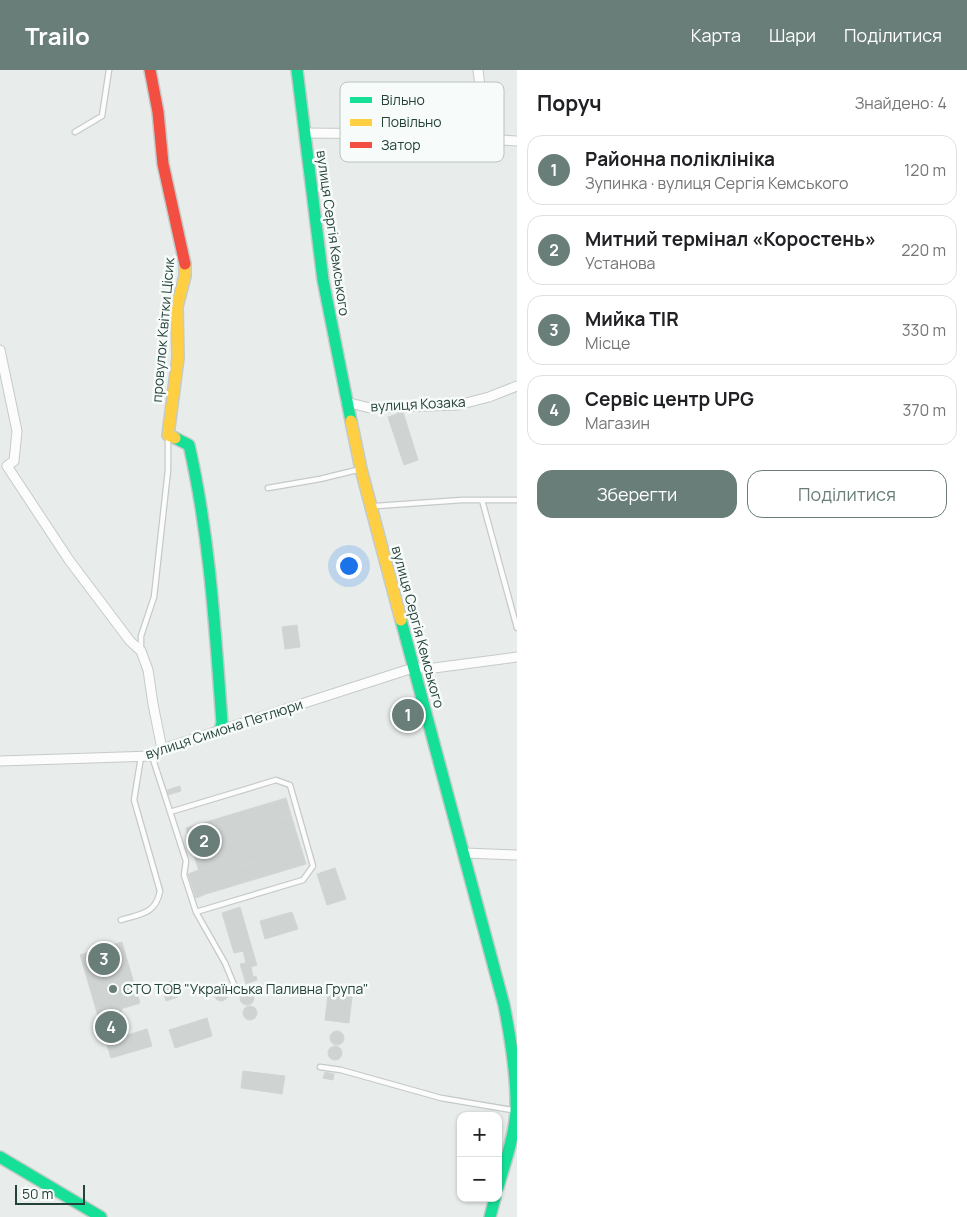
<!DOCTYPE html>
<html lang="uk">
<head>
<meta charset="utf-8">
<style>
	:root { --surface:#fff; --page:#f6f6f6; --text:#202124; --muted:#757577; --line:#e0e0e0; --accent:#697e78 }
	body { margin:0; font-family:Manrope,sans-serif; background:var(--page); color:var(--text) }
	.controls { position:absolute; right:15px; bottom:15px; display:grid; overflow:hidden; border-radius:10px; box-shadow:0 1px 4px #0004 }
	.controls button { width:45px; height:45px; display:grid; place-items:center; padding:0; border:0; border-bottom:1px solid var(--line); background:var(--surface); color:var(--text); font:25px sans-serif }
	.scale { position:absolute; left:15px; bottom:12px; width:70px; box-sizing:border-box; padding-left:5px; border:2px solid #24423a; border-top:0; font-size:14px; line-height:18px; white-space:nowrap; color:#24423a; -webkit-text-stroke:4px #f7fbf9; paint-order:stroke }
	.you { position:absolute; left:348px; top:495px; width:18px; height:18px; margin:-12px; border:4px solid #fff; border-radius:50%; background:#1a73e8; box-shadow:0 0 0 8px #1a73e833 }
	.badge { display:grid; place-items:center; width:32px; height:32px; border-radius:50%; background:var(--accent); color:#fff; font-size:16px; font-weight:700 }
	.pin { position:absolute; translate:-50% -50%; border:2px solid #fff; box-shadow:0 1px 5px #0006 }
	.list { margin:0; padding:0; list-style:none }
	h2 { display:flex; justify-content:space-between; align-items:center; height:65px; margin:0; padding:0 20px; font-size:21px }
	h2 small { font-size:16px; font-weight:400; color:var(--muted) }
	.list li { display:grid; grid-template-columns:32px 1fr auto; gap:15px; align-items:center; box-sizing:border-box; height:70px; margin:0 10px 10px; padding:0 10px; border:1px solid var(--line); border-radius:15px }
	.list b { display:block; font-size:19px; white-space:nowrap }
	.list p { margin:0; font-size:16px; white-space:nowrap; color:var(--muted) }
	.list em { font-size:16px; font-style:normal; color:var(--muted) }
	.actions { display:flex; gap:10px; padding:15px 20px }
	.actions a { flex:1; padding:11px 0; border:1px solid var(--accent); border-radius:15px; text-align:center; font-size:18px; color:var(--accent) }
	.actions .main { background:var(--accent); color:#fff }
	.map { position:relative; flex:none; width:517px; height:1147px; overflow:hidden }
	header { display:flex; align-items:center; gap:30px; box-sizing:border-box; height:70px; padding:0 25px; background:var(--accent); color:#fff }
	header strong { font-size:24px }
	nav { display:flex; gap:28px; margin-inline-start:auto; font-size:18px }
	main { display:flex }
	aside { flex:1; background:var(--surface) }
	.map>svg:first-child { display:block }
</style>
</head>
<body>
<header>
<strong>Trailo</strong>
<nav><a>Карта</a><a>Шари</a><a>Поділитися</a></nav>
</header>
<main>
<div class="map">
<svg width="517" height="1147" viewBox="0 0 517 1147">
	<rect width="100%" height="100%" fill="#e8edeb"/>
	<!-- building -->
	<path fill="#cfd4d2" stroke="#d1d6d4" d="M403,342L418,390L404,395L388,347Z
		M297,555L300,577L285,579L282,557Z
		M180,716L181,721L168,725L167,720Z
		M286,728L291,745L191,775L186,758Z
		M291,745L301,778L201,808L191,775Z
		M301,778L306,794L206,824L201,808Z
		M335,798L346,829L327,835L317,804Z
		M199,800L206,824L196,828L188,804Z
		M240,837L253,882L244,885L243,881L234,883L222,843Z
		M292,842L298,859L265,869L260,851Z
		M122,872L128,893L86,905L80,885Z
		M253,882L257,895L251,897L253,907L256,906L257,910L246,914L240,894L246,893L244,885Z
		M128,893L140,933L98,946L86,905Z
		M172,911L178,927L166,931L161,914Z
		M214 924a7 7 0 1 1 14 0a7 7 0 1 1-14 0Z
		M240 928a7 7 0 1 1 14 0a7 7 0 1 1-14 0Z
		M328,924L352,927L349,953L325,950Z
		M243 943a7 7 0 1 1 14 0a7 7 0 1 1-14 0Z
		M121,939L128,965L106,972L98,946Z
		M207,948L212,966L175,978L169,960Z
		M147,959L152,976L111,988L106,972Z
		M330 968a7 7 0 1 1 14 0a7 7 0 1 1-14 0Z
		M328 983a7 7 0 1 1 14 0a7 7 0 1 1-14 0Z
		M243,1001L285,1006L282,1024L241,1018Z
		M325,1002L334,1004L333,1010L323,1008Z"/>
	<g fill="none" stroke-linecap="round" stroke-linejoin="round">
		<!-- lane casing -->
		<g stroke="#c5cac8" stroke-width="7">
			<path id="lane" d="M75,62L102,46L109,0
				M268,418L320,409L357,400
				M482,430L517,558
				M376,436L462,430H517
				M141,581V566L154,527L168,400V367
				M152,686L186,791L184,805L196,842L225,893L235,917
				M170,742L276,710L290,715L313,796L303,810L196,842
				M121,850C140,844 156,844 160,821L134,730L141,687
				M320,997L341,1000L441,1028L512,1040"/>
		</g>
		<!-- street casing -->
		<g stroke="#c5cac8" stroke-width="11">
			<path id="street" d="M478,0L487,69
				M304,63L405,64L517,71
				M0,280L17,361L14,391L7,396L69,490L130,571L141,581L148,600L153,634L162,679
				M346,332L370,338L458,335L489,327L517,316
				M0,691L152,686L162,679L413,598H434L517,587
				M464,783L517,785"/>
		</g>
		<!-- fast casing -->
		<g stroke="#c3cbc8" stroke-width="14">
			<path id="fast" d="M297,0L323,210L351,351
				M175,368L189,375C210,467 215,559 222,653L220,660
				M401,550L504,935C511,970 517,1007 516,1042C514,1067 505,1093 498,1117
				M0,1087L101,1147
				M490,1147L495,1128"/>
		</g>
		<!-- slow casing -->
		<g stroke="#c3cbc8" stroke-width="14">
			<path id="slow" d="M351,351L361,399L401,550
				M175,368L168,365L178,288L177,237L185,206V194"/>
		</g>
		<!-- jam casing -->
		<g stroke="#c3cbc8" stroke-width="14">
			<path id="jam" d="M150,0L158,42L163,94L185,194"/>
		</g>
		<!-- lane -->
		<use href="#lane" stroke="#fcfcfc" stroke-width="4.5"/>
		<!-- street -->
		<use href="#street" stroke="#fcfcfc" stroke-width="9"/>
		<!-- fast -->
		<use href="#fast" stroke="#16e098" stroke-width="11"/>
		<!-- slow -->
		<use href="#slow" stroke="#ffcf43" stroke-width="11"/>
		<!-- jam -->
		<use href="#jam" stroke="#f24e42" stroke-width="11"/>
	</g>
	<!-- markers -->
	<circle fill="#697e78" stroke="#f7fbf9" stroke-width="2" cx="113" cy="919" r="5"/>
	<g text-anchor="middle" stroke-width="5" stroke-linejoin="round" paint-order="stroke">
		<!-- street labels -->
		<g font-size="14" fill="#24423a" stroke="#f7fbf9">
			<text transform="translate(333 163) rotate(82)" y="5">вулиця Сергія Кемського</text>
			<text transform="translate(163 260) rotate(-85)" y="5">провулок Квітки Цісик</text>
			<text transform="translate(418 334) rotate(-3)" y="5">вулиця Козака</text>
			<text transform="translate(418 557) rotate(75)" y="5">вулиця Сергія Кемського</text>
			<text transform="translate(224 659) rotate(-18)" y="5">вулиця Симона Петлюри</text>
		</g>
		<!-- poi labels -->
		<g font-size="14" fill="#24423a" stroke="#f7fbf9" text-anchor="start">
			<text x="123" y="924">СТО ТОВ "Українська Паливна Група"</text>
		</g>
	</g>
	<!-- legend -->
	<rect x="340" y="12" width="164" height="80" rx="8" fill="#f7fbf9" stroke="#b8c4c0" stroke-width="1"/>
	<rect x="350" y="27" width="22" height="6" fill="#16e098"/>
	<rect x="350" y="49" width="22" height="7" fill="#ffcf43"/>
	<rect x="350" y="72" width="22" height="6" fill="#f24e42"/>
	<g font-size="14" fill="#24423a">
		<text x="381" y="35">Вільно</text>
		<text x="381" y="57">Повільно</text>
		<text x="381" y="80">Затор</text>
	</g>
</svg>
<div class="controls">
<button>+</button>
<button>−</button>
</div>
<div class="scale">50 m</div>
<div class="you"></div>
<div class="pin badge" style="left:408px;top:645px">1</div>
<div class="pin badge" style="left:204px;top:771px">2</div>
<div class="pin badge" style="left:104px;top:889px">3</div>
<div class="pin badge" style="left:111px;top:957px">4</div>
</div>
<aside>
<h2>Поруч<small>Знайдено: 4</small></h2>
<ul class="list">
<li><span class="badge">1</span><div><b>Районна поліклініка</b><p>Зупинка · вулиця Сергія Кемського</p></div><em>120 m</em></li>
<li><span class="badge">2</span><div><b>Митний термінал «Коростень»</b><p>Установа</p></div><em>220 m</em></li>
<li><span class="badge">3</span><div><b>Мийка TIR</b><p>Місце</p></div><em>330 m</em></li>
<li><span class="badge">4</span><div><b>Сервіс центр UPG</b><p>Магазин</p></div><em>370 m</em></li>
</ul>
<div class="actions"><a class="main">Зберегти</a><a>Поділитися</a></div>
</aside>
</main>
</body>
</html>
